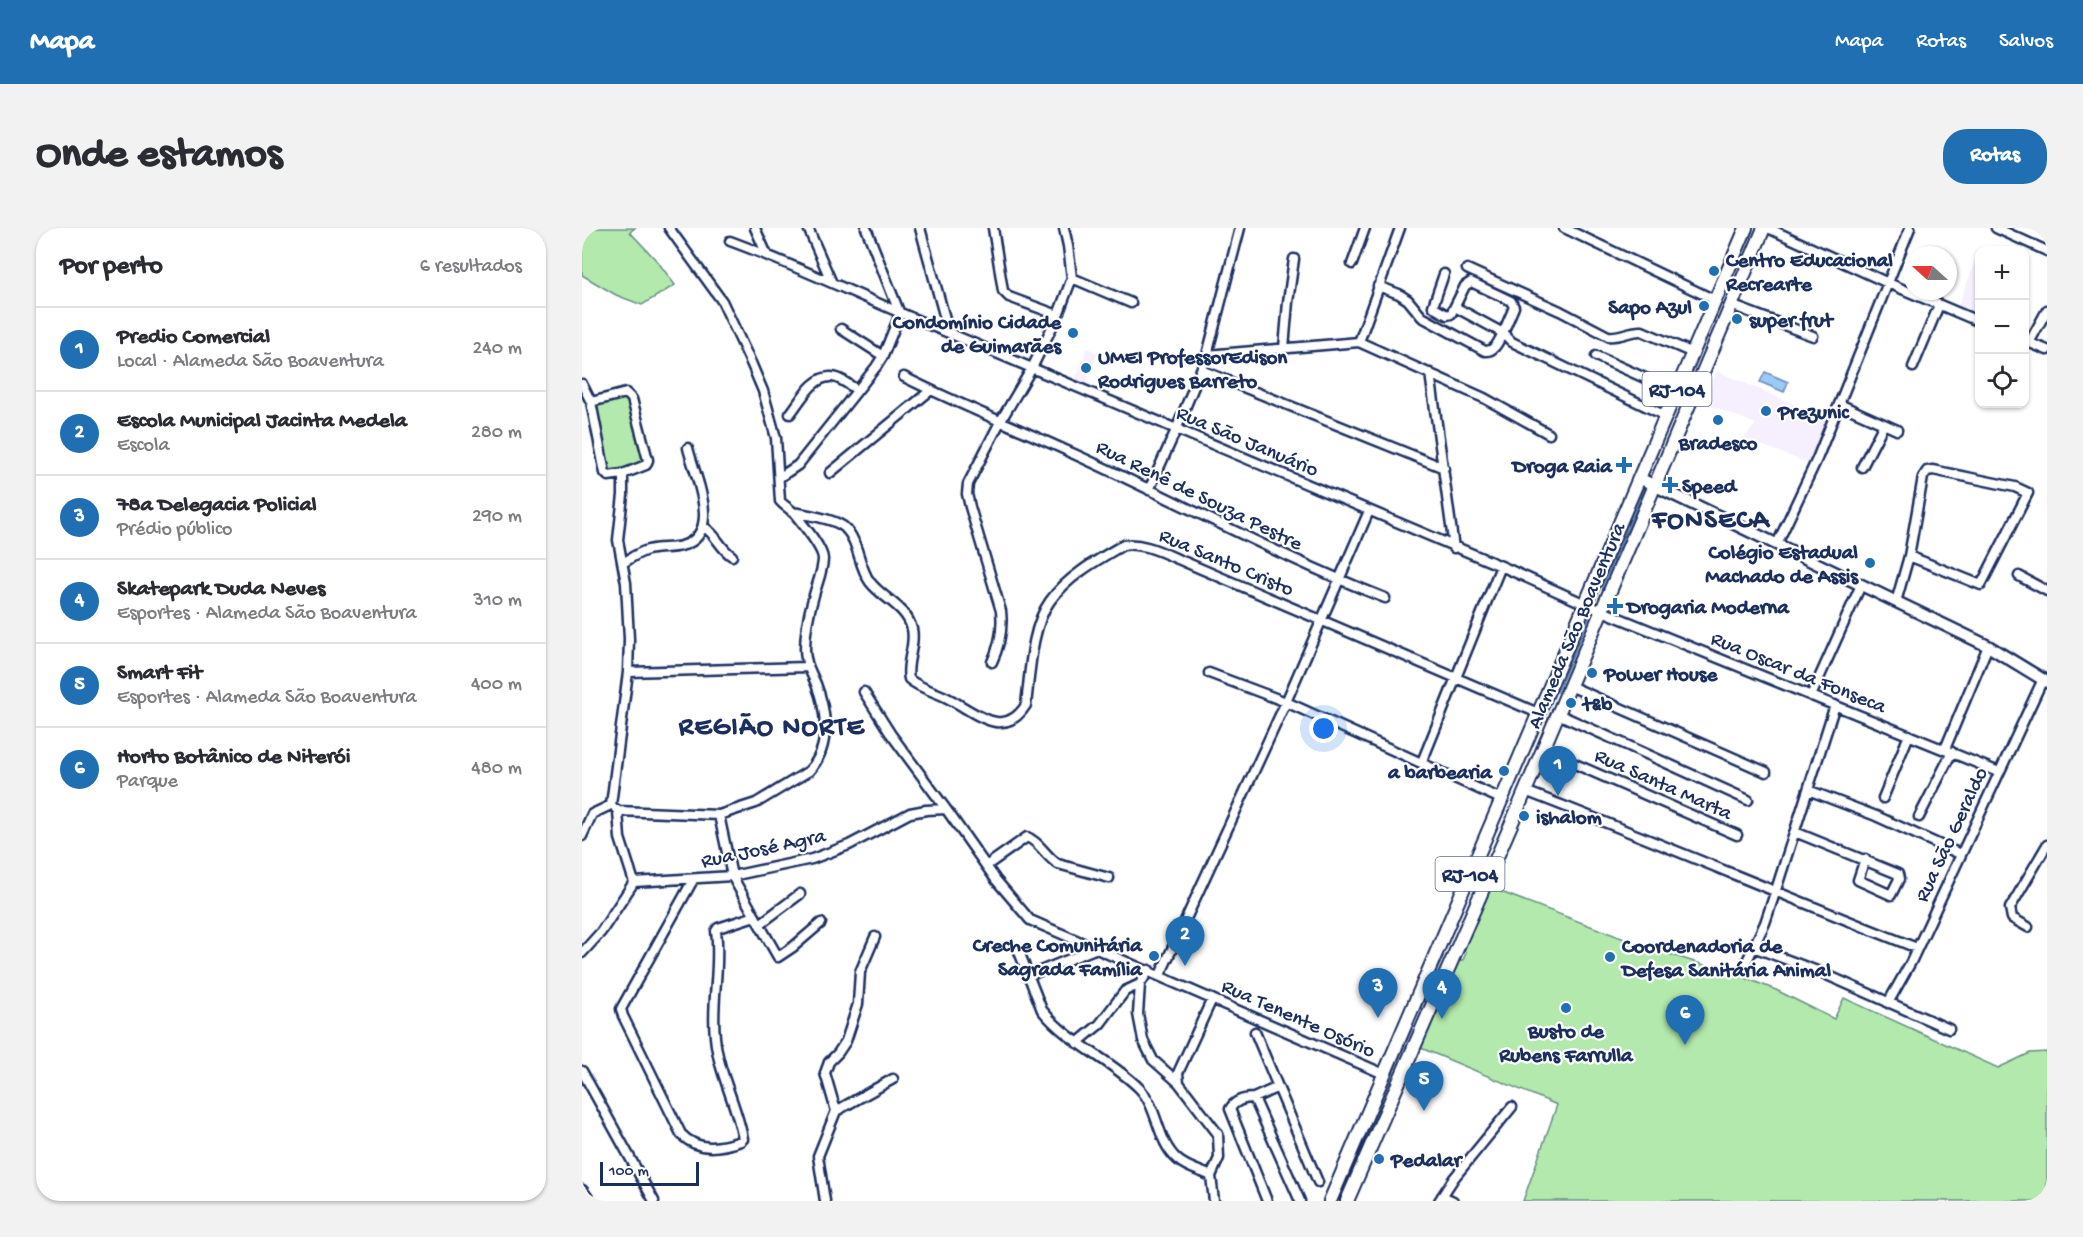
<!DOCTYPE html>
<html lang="pt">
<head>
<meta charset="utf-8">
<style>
	:root { --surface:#fff; --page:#f2f2f3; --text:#2b2b33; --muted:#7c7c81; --line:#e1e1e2; --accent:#1f6fb2 }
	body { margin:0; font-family:"Gochi Hand",sans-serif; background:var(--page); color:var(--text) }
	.controls { position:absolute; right:18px; top:18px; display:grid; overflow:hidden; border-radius:12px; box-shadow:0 2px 4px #0004 }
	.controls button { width:54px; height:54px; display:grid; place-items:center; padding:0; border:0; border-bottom:2px solid var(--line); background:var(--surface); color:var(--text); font:30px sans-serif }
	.compass { position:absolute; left:1321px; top:18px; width:54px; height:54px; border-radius:50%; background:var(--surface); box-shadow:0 2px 4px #0004; rotate:291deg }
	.scale { position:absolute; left:18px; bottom:15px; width:99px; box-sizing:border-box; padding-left:6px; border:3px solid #1b2f5e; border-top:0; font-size:16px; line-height:21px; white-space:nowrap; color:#1b2f5e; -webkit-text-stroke:4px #fff; paint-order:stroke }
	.you { position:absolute; left:742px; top:501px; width:21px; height:21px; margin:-15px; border:4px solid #fff; border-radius:50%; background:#1a73e8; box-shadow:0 0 0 9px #1a73e833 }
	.badge { display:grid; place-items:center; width:39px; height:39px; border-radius:50%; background:var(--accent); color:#fff; font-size:20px; font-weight:700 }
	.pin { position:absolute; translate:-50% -50px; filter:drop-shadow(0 2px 3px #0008) }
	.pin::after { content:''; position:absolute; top:32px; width:21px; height:18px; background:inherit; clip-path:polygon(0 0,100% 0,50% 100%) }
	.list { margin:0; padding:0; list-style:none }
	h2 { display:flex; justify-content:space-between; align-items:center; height:78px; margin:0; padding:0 24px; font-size:26px }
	h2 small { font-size:20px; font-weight:400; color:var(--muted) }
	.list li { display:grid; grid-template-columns:39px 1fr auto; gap:18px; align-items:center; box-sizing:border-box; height:84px; padding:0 24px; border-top:2px solid var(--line) }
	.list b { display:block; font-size:22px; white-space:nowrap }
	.list p { margin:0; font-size:20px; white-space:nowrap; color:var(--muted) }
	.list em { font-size:20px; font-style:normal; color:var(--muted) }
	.icon { flex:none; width:33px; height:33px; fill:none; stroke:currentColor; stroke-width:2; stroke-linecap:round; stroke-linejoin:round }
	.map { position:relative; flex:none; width:1465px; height:973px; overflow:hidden; border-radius:24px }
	header { display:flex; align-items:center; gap:36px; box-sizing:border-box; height:84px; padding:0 30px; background:var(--accent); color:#fff }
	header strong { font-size:28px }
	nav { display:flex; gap:33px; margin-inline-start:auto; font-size:21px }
	.intro { display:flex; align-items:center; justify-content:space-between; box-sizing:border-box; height:144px; padding:0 36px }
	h1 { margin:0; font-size:42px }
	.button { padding:15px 27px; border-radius:24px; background:var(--accent); color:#fff; font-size:21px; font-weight:700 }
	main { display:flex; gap:36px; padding:0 36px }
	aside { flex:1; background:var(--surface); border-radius:24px; box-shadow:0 2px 4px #0004 }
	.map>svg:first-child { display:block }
</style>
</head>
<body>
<header>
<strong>Mapa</strong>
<nav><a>Mapa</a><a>Rotas</a><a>Salvos</a></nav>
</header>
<div class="intro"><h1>Onde estamos</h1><a class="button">Rotas</a></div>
<main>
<aside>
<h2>Por perto<small>6 resultados</small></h2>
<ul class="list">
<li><span class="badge">1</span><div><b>Predio Comercial</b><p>Local · Alameda São Boaventura</p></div><em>240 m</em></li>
<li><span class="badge">2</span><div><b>Escola Municipal Jacinta Medela</b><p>Escola</p></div><em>280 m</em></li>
<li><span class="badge">3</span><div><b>78a Delegacia Policial</b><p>Prédio público</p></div><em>290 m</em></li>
<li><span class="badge">4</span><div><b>Skatepark Duda Neves</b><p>Esportes · Alameda São Boaventura</p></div><em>310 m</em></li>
<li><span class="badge">5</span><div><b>Smart Fit</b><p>Esportes · Alameda São Boaventura</p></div><em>400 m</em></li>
<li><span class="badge">6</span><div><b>Horto Botânico de Niterói</b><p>Parque</p></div><em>480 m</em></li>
</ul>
</aside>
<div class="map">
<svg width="1465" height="973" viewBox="0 0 1465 973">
	<rect width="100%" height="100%" fill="#fff"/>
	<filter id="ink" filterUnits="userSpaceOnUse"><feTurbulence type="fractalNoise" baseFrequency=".0167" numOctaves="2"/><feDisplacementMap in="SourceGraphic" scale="12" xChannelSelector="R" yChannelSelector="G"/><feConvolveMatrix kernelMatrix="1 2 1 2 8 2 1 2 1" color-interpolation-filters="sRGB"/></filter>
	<g filter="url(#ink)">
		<!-- built -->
		<path fill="#f5effe" d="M1397,25V91L1375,81Z
			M505,120L516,125L502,159L492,155Z
			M1135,143L1245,191L1228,236L1162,210L1174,196L1122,175Z
			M970,544L988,551L983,564L965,557Z"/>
		<!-- green -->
		<path fill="#b3e9ac" stroke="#678c85" stroke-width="1.5" d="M0,0H53L48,4L76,34L93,57L60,77L34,67L0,47Z
			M45,168L65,234L27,243L14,177Z
			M906,659L1061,718L1161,749L1194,762L1252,791L1262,770L1416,840L1448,825L1465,824V973H941L975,877L839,820L874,732H881L884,725L880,719Z"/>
		<!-- water -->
		<path fill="#9cc9f6" stroke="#688bb9" stroke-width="1.5" d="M1183,144L1206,154L1202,164L1178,154Z"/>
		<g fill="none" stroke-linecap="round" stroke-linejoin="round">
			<!-- stream -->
			<path stroke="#688bb9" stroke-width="2" d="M1020,359L1062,261
				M975,464L1008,387
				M786,902L861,728"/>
			<!-- minor casing -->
			<g stroke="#1b2f5e" stroke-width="13">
				<path id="minor" d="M173,0L185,27
					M226,0L250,55
					M338,0L367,105
					M411,0L421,63L427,69L476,87
					M982,0L1133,72
					M1186,0L1306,55L1398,94
					M1414,0L1465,23
					M148,13C222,40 293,76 367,105L919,338L1003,376L1417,544
					M770,36L783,0
					M885,41L978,83L1026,108C1038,110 1048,102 1060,103L1111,125
					M862,46L851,78L854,81L865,87L869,86L883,58L889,54L929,73L932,79L921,105L873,79
					M490,50L549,75
					M796,58L817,66L826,72L840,89L903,123C913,124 917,112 921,105L930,114L1084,188
					M1149,77L1231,108
					M259,101L301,128
					M1443,113L1465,122
					M777,114L818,0
					M1447,115L1465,82
					M702,120L706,74L712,31
					M625,127L777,114L902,170L967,206
					M1014,128L1094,164
					M1331,139L1357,77
					M619,142L862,240
					M848,145L872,320
					M322,149C378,177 436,200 492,226C596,273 696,328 803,370
					M0,156L9,174L23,245L26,248L41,246V267L36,312L44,355L47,411L46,444L29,577
					M9,174L44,165L50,171L66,232L64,237L41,246
					M1257,176L1315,202
					M208,186C218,174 231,147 250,149C258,149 268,158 275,162
					M1280,239L1302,196
					M248,245L349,162
					M198,249L216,237L294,139L301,128L318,86L284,0
					M567,262L594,202L625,127L658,0
					M210,284C223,286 254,291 263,300C277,313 276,338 288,354C301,371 324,378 330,401C334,418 323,435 327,451C338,461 356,464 369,472C394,485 422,512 444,477C448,446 449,399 468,373C485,349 515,332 541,317C563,314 583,326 603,334L956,485
					M122,299C135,307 137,319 150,328
					M1195,316L1235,231L1328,0
					M41,335C49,330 57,324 66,322C77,319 88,321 99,318C142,307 113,249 106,220
					M1437,348L1465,363
					M1314,374L1327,328L1341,249L1345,243L1351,242L1433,259L1446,265L1399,357L1327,328
					M410,434C418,417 421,401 419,383L388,279L385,266L386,256L418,194L450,140L476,87L490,50L486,18L482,0
					M46,444L225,439
					M627,445L704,474L919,571
					M988,458L1184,544
					M282,464L308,505L364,581
					M1229,468L1279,357
					M976,486L1166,572
					M1363,521L1406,418
					M961,522L1155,607
					M840,534L919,338
					M1226,562L1294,588L1378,626
					M943,563C1074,613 1204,669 1335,720
					M1301,570L1327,507
					M34,581L36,583L38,610L52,654
					M36,583L137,587L174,575L227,543C249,519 245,484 234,456C229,444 223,435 223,421C223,403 227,384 232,367C235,356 241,342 241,331C241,320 219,294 212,285C207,280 202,278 198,273L194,210L181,163L170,137L140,73L87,0
					M137,587L150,648L196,729L211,719L239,695
					M1337,589L1370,524
					M1213,604L1316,646L1317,651L1309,667L1276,652L1283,631
					M0,608L10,586L29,577
					M404,638L445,609C458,614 464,629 476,636L527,650
					M111,652L39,781L41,788L99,906C116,924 138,920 159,913L161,911C155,877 136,844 133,809C129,773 139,738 134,703L136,700L173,688
					M52,654L150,648L230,631L267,617L328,585L344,582L364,581L414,652L448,692L802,846
					M178,696L218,666
					M1446,699L1430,690L1428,680L1465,617
					M1171,719L1238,744L1367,801
					M436,721L460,782C486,815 528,831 557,860C577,880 574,913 596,932C605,940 619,943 629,948L632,973
					M0,725L19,704L52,654
					M1162,739L1183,695L1193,665L1253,477
					M567,742L558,756L556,786L561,812L571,832L597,855
					M578,747L704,474L787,283
					M446,748L515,720
					M1306,775L1329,734L1461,451
					M673,804L696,859
					M495,815L518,796L543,763L558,756
					M0,843L72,973
					M672,870L696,859L736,954
					M254,883L311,851
					M629,948L637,930L636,906L597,855L596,845L630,771
					M860,968L871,973
					M243,973L236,928L254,883L243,845L247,834L256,825L264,813L276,776L278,744L293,709
					M685,973L648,881C653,872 662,870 672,870L718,973
					M857,973L872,950L930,879"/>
			</g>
			<!-- major casing -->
			<g stroke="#1b2f5e" stroke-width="15">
				<path id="major" d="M1057,250L1406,418L1465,454
					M0,963L7,973"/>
			</g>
			<!-- highway casing -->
			<g stroke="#1b2f5e" stroke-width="16">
				<path id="highway" d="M748,973L1164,0
					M765,973L931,592L1182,0"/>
			</g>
			<!-- minor -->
			<use href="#minor" stroke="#fff" stroke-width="8"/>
			<!-- major -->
			<use href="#major" stroke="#fff" stroke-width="10"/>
			<!-- highway -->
			<use href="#highway" stroke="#fff" stroke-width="12"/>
		</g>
	</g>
	<!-- markers -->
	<g fill="#1f6fb2" stroke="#fff" stroke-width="2">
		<circle cx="1132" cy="43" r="6"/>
		<circle cx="1122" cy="78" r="6"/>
		<circle cx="1155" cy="91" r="6"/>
		<circle cx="491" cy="105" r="6"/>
		<circle cx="504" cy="140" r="6"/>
		<circle cx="1184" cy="183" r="6"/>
		<circle cx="1136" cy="192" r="6"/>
		<path d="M1039 228h6v6h6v6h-6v6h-6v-6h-6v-6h6z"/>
		<path d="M1085 248h6v6h6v6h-6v6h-6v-6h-6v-6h6z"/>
		<circle cx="1288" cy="335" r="6"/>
		<path d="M1030 369h6v6h6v6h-6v6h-6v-6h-6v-6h6z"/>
		<circle cx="1010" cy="445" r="6"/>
		<circle cx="989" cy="475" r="6"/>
		<circle cx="922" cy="543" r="6"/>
		<circle cx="942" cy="588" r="6"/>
		<circle cx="572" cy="728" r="6"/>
		<circle cx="1028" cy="729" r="6"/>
		<circle cx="984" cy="780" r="6"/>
		<circle cx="797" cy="931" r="6"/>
	</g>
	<g text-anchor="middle" stroke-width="4.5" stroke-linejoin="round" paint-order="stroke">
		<!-- shield labels -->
		<g fill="#fff" stroke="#5f6d8e" stroke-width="1.5">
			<rect x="1060.5" y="144" width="69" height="34" rx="4.5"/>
			<rect x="853.5" y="629" width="69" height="34" rx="4.5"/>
		</g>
		<g font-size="20" font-weight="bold" fill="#1b2f5e">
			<text x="1095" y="168">RJ-104</text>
			<text x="888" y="653">RJ-104</text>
		</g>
		<!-- poi labels -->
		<g font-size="21" font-weight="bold" fill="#1b2f5e" stroke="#fff" text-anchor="start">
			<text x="1144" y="38">Centro Educacional<tspan x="1144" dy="24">Recrearte</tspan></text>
			<text x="1110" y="85" text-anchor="end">Sapo Azul</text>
			<text x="1167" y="98">super frut</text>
			<text x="479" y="100" text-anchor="end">Condomínio Cidade<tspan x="479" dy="24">de Guimarães</tspan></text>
			<text x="516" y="135">UMEI ProfessorEdison<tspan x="516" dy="24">Rodrigues Barreto</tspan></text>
			<text x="1196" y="190">Prezunic</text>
			<text x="1136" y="221" text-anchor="middle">Bradesco</text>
			<text x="1030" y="244" text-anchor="end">Droga Raia</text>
			<text x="1100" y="264">Speed</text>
			<text x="1276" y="330" text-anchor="end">Colégio Estadual<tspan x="1276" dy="24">Machado de Assis</tspan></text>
			<text x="1045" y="385">Drogaria Moderna</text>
			<text x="1022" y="452">Power House</text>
			<text x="1001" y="482">t&amp;b</text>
			<text x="910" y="550" text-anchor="end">a barbearia</text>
			<text x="954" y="595">ishalom</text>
			<text x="560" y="723" text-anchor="end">Creche Comunitária<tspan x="560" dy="24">Sagrada Família</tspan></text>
			<text x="1040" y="724">Coordenadoria de<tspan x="1040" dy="24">Defesa Sanitária Animal</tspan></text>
			<text x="984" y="809" text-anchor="middle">Busto de<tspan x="984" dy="24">Rubens Farrulla</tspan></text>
			<text x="809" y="938">Pedalar</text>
		</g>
		<!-- street labels -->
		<g font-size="21" fill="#1b2f5e" stroke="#fff">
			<text transform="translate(666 212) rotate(23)" y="7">Rua São Januário</text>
			<text transform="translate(618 266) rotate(26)" y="7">Rua Renê de Souza Pestre</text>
			<text transform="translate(645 333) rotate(23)" y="7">Rua Santo Cristo</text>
			<text transform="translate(993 397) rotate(-67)" y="7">Alameda São Boaventura</text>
			<text transform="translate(1217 443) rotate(22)" y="7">Rua Oscar da Fonseca</text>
			<text transform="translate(1082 555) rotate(24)" y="7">Rua Santa Marta</text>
			<text transform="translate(1368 606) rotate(-65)" y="7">Rua São Geraldo</text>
			<text transform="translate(181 619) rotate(-12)" y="7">Rua José Agra</text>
			<text transform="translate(717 789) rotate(24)" y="7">Rua Tenente Osório</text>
		</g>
		<!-- district labels -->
		<g font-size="27" font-weight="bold" letter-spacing="1.5" fill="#1b2f5e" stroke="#fff">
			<text x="1129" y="299">FONSECA</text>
			<text x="190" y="506">REGIÃO NORTE</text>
		</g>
	</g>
</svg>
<div class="controls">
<button>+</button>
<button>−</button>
<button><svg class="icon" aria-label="locate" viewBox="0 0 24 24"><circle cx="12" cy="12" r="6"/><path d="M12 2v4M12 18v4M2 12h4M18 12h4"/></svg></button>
</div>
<svg class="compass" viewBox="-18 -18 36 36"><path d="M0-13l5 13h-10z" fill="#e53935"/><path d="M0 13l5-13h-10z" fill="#7c7c81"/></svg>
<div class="scale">100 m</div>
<div class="you"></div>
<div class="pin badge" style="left:976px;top:568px">1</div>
<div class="pin badge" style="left:603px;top:738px">2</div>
<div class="pin badge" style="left:796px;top:790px">3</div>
<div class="pin badge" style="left:860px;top:791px">4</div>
<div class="pin badge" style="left:842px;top:883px">5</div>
<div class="pin badge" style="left:1103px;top:817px">6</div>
</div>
</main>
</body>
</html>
